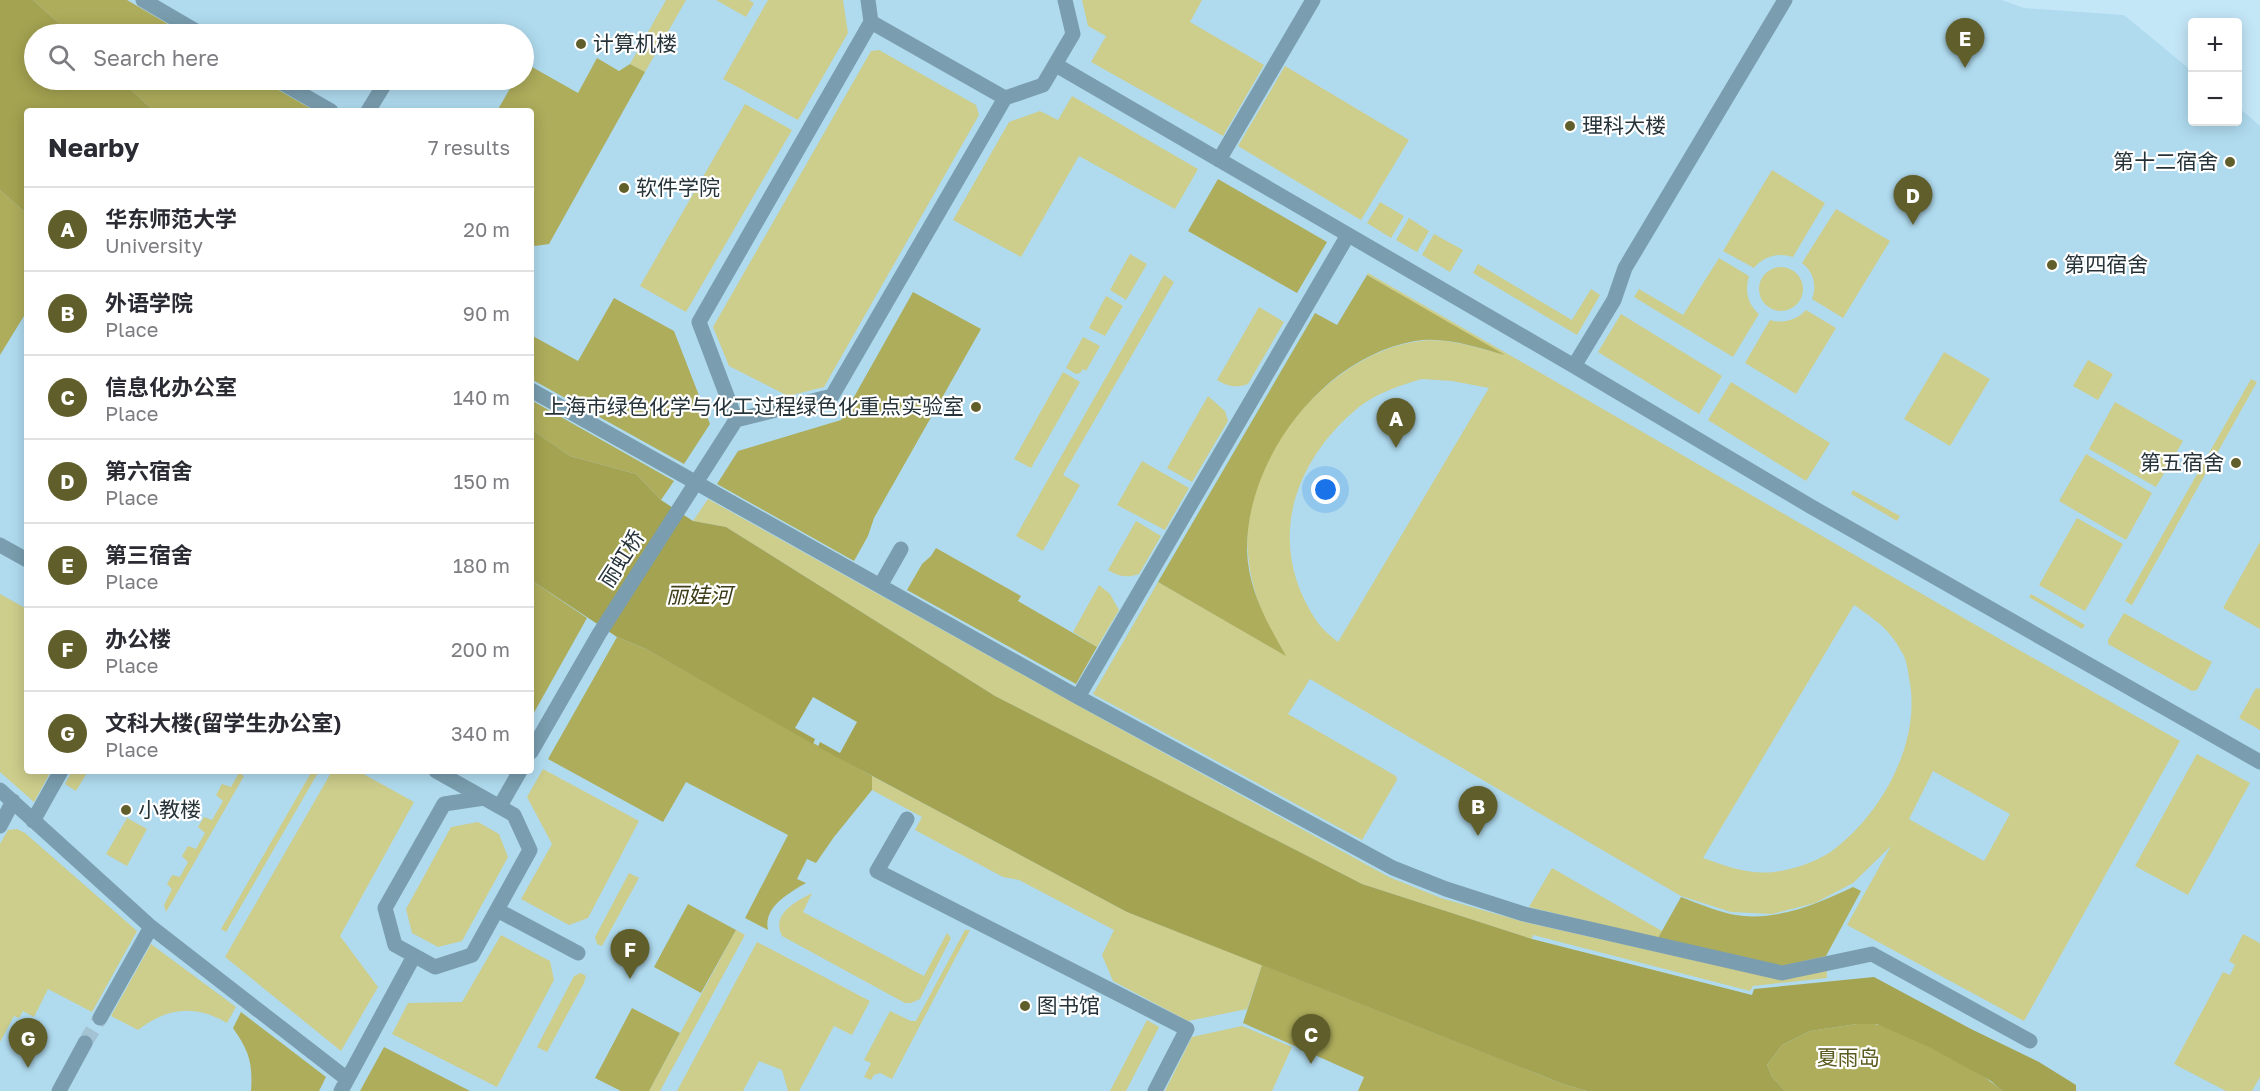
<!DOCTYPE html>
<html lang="en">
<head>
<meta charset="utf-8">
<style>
	:root { --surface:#fff; --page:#f7f7f7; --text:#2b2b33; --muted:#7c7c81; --line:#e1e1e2; --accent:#605f2c }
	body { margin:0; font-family:"Golos Text","Noto Sans SC",sans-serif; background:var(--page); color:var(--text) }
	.controls { position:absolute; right:18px; top:18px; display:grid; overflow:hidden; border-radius:6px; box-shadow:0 3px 15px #0003 }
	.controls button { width:54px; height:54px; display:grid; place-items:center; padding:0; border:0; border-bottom:2px solid var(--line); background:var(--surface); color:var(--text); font:30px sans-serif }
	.you { position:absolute; left:1326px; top:490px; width:21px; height:21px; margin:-15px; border:4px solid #fff; border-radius:50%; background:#1a73e8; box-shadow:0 0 0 9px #1a73e833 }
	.badge { display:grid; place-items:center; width:39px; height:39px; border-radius:50%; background:var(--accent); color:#fff; font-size:20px; font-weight:700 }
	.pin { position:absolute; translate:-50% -50px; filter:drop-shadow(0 2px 3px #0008) }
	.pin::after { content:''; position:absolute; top:32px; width:21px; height:18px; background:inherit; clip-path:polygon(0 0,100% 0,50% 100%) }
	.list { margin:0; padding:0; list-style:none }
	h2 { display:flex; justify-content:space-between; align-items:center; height:78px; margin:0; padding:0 24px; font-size:26px }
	h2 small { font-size:20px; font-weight:400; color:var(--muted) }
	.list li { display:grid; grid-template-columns:39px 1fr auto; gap:18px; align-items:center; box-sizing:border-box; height:84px; padding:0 24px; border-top:2px solid var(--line) }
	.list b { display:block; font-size:22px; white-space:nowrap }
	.list p { margin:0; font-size:20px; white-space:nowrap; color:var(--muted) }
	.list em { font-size:20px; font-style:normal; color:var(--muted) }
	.icon { flex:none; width:33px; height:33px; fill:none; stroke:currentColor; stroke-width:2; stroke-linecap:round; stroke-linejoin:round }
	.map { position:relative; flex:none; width:2260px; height:1091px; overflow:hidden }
	.search { position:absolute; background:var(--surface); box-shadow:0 3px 15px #0003; left:24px; top:24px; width:510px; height:66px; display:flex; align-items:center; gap:15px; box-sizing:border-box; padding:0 21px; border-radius:33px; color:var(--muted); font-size:22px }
	.panel { position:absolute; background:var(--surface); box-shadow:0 3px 15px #0003; left:24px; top:108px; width:510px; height:666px; border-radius:6px }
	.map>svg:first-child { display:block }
</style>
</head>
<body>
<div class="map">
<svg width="2260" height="1091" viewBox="0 0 2260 1091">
	<rect width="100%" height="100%" fill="#c4e7f8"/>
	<!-- built -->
	<path fill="#b0dbef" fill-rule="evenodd" d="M0,0H2002L2024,8L2124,15L2192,71V122H2238V107L2260,126V1091H0ZM34,34H524V80H34ZM27,111H531V771H27Z"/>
	<!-- green -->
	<path fill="#cdcd8c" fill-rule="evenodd" d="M666,0H686L645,72L630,64Z
		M716,0H749L754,3L746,17Z
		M768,0H843L848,33L798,120L723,79Z
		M1082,0H1202L1190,22L1264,65L1223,136L1091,62L1106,36L1088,26Z
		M879,50L976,105L979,115L824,387L788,396L729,366L713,327L871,51Z
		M1285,66L1409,140L1361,220L1238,146Z
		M1072,96L1198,169L1175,209L1079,156L1021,257L953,220L1009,122L1040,111L1058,120Z
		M745,104L792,130L686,312L640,286Z
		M1772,170L1825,203L1793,257C1778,252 1764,256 1754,268L1723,251Z
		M1380,202L1404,216L1391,238L1367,223Z
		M1836,209L1890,241L1843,318L1812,299C1817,286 1814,272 1802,263Z
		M1409,218L1429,231L1417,252L1396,240Z
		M1434,234L1463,250L1450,272L1422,255Z
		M1130,254L1147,264L1126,300L1110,290Z
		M1719,258L1749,276C1745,290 1747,304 1759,314L1733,357L1634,297L1639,289L1683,315Z
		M1478,264L1572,320L1591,289L1600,295L1577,335L1473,273Z
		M1759 289a22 22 0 1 1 44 0a22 22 0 1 1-44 0Z
		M1368,273L2005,642L2180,741L2024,1021L1847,925L1891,846L1853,883L1815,903L1772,914L1731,912L1681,896L1310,679L1288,714L1396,776L1397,780L1362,840L1093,694L1158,582L1285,655C1279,643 1270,632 1265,619C1256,598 1250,577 1248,554C1238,462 1326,357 1414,342C1444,336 1471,347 1499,353L1367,275ZM1422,379L1452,381L1489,388L1338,642C1331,636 1323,630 1318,623C1265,546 1291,463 1359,407C1377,393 1401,385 1422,379ZM1854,605C1878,622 1890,629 1904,656C1907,663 1908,671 1909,678C1922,739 1884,810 1837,847C1821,861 1795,869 1774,872C1749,875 1726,866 1703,858ZM1933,771L2010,814L1984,861L1909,819Z
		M1164,275L1174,282L1063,475L1080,485L1043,551L1016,536Z
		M1106,296L1123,306L1105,336L1089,328Z
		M1259,307L1284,322L1248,384C1237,388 1228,387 1217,380Z
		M1806,310L1836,328L1796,394L1745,363L1770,320C1783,324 1797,320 1806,310Z
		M1621,314L1722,376L1699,414L1598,352Z
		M1083,337L1100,346L1086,371L1083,369L1080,373L1076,374L1066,368Z
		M1944,352L1990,379L1950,446L1904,419Z
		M2088,360L2113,374L2098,400L2073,386Z
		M1063,372L1080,382L1031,468L1014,459Z
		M2251,379L2257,382L2132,605L2125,601Z
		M1731,382L1830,443L1806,481L1708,420Z
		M1208,396L1225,411L1228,421L1192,482L1167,468Z
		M2115,402L2183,441L2156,487L2089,449Z
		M2086,454L2152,493L2126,540L2059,501Z
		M1142,461L1189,488L1165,530L1117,505Z
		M1853,490L1900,516L1897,521L1851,494Z
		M708,499L1075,704L1389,877L1441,898L1524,922L1755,974L1826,956L1827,978L1753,986L1750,991L1533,935L1532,939L1362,884L995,696L726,527L693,521Z
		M2077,518L2123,544L2085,611L2039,585Z
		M1136,521L1161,536L1139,574C1127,578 1119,577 1108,570Z
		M2260,542V629L2223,608Z
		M1099,585L1110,594L1119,610L1097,647L1073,632Z
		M0,594L27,609V771H51L34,802L0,772Z
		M2031,594L2085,625L2082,629L2029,597Z
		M2124,613L2212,662L2197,690L2192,691L2108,644V640Z
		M2256,688L2260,689V730L2239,718Z
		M2197,754L2250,783L2188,895L2135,866Z
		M543,769L639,821L588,918L569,925L521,899L552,844L527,797Z
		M72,771H88L76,791L65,784Z
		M312,771H319L226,932L221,929Z
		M332,771H358L414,802L340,936L378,987L341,1051L225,957Z
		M239,773L244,776L166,912L164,905L172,889L167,884L172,875L180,877L188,862L182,856L188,846L196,849L205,833L198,827L204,817L212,820L223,801L216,795L222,784L231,787Z
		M872,776L1127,912L1262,965L1247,1009L1188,1021L1113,981L1102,955L1114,930L1019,880L1003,877L915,830L922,817L872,790Z
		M127,818L147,829L127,866L106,854Z
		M478,822L499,834L508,857L462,941L438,947L412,933L406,909L451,827Z
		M17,829L25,833L137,931L92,1012L48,989L34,1017L23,1011L19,1018L14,1016L0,1042V844L8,830Z
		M1552,868L1662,931L1658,938L1529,907Z
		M629,873L639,878L602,946L597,944L595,937Z
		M812,893L803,912L924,976L947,933L951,938L920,999L911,1003H905L782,936C771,914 795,902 812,893Z
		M736,930L745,935L660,1091H649Z
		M965,930H970L892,1079L880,1073L874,1075L871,1080L864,1077L871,1063L864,1060L890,1011L911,1021H916Z
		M2243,934L2260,943V1077L2252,1091H2226L2174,1064L2223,972L2230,975L2235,965L2229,961Z
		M501,935L550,961L554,980L497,1087L392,1034L408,1003L462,1002Z
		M757,942L870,1001L852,1035L834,1026L799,1091H788L782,1070L759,1061L743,1091H677Z
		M151,944L236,1007L227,1023C195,1004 166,1008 138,1030L111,1016Z
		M581,973L586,976L584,983L547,1052L537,1047L574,976Z
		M1147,1020L1159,1027L1126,1091H1110Z
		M1242,1026L1292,1047L1272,1091H1165L1192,1037Z"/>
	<!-- forest -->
	<path fill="#aead5c" d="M33,0H127L185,34H71Z
		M597,58L619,71L630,64L645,72L549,244L535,246L531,242V111H497L515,80H524L525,63L578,93Z
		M120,80H261L315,111H154Z
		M1218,179L1327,242L1297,293L1188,231Z
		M0,190L27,214V311L0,355Z
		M1367,275L1505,355C1475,347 1445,336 1415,341C1323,357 1246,459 1247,550C1248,589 1267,623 1286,656L1158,582L1315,313L1337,325Z
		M913,292L981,329L874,518L868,536L854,561L717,484L738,451L841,420Z
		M614,298L674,331L710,424L684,464L531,379V335L578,361Z
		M531,400L674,481L661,500L636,474L570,456L531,429Z
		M936,548L1021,596L1018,601L1097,647L1076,684L907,590L922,564L931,556Z
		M531,580L587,618L531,718Z
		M617,637L646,649L872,776V790L834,837L816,863L807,859L797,879L806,883C789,893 763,907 768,930L745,918L788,835L686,782L663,822L548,759Z
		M1853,887L1861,891L1826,956L1782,966L1658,938L1681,897C1697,903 1714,910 1730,914C1773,923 1815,905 1853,887Z
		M688,904L736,930L701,993L654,967Z
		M1262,965L1563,1084L1587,1091H1358L1364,1077L1243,1023Z
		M632,1008L680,1033L649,1091H621L595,1078Z
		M241,1012L326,1077L319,1091H251C253,1063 249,1051 233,1028Z
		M1857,1024C1864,1024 1873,1023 1880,1025C1912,1036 1978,1068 2002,1091H1785L1772,1077L1767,1065L1782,1045L1810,1031Z
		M384,1047L470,1091H360Z"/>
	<!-- water -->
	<path fill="#a4a351" d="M0,0H33L71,34H34V80H120L154,111H27V214L0,190Z
		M531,429L570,456L636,474L661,500L693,521L726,527L995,696L1362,884L1532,939L1752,995L1754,989L1874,977L1971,1029L2039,1062L2076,1085V1091H2002L1991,1081L1931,1048L1877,1024H1857L1810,1031L1782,1045L1767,1065L1772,1077L1785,1091H1587L1563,1084L1127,912L818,747L820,742L840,753L857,722L813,697L795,728L815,739L813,744L646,649L617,637L531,580Z"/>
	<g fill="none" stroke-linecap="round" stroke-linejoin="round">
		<!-- minor-tunnel -->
		<path stroke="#a4c3d2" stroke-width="15" stroke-dasharray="15 8" stroke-linecap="butt" d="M85,1043L100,1018"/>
		<!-- minor -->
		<path stroke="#7a9eaf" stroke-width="15" d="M143,0L201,34
			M868,0L871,22L1005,98L1043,85L1073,34L1065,0
			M871,22L699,322L736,420L832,396L1005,98
			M414,34L416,32
			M1056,65L1574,366L1810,506L2260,762
			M277,80L331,111
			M368,111L387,80
			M1219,160L1313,0
			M1574,366L1614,300L1625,268L1785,0
			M531,390L1078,697L1393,868L1446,889L1524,914L1782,973L1872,954L2030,1041
			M0,545L27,560
			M880,586L901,549
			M1078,697L1348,235
			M531,752L599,634L736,420
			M436,771L484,798
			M0,790L151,927L347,1079
			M484,798L514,815L530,850L472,955L435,967L395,945L385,908L444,804Z
			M500,806L520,771
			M907,819L877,871L1187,1029L1155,1091
			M33,821L61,771
			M0,826L13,801
			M497,910L578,953
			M100,1018L151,927
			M59,1091L85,1043
			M341,1091L414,956"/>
	</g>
	<!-- markers -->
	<g fill="#605f2c" stroke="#fff" stroke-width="2">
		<circle cx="581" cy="44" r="6"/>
		<circle cx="1570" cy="126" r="6"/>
		<circle cx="2230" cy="162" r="6"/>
		<circle cx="624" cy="188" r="6"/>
		<circle cx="2052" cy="265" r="6"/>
		<circle cx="976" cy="407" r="6"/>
		<circle cx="2236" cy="463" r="6"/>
		<circle cx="126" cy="810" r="6"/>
		<circle cx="1025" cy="1006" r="6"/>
	</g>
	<g text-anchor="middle" stroke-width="4.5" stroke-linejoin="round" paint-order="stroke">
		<!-- poi labels -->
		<g font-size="21" fill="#26343a" stroke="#fff" text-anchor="start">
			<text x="593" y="51">计算机楼</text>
			<text x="1582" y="133">理科大楼</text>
			<text x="2218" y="169" text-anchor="end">第十二宿舍</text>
			<text x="636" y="195">软件学院</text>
			<text x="2064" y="272">第四宿舍</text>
			<text x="964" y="414" text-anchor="end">上海市绿色化学与化工过程绿色化重点实验室</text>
			<text x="2224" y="470" text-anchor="end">第五宿舍</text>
			<text x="138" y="817">小教楼</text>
			<text x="1037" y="1013">图书馆</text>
		</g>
		<!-- street labels -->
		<g font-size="21" fill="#26343a" stroke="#fff">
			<text transform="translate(622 559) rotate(-57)" y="7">丽虹桥</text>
		</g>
		<!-- park labels -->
		<g font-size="21" fill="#5c5b1f" stroke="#fff">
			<text x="1848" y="1065">夏雨岛</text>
		</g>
		<!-- water labels -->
		<g font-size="22" font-style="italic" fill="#3f3e1b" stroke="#fff">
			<text x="699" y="603">丽娃河</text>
		</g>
	</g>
</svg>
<div class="controls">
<button>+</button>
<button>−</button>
</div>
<div class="you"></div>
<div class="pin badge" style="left:1396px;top:448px">A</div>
<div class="pin badge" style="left:1478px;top:836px">B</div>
<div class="pin badge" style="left:1311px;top:1064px">C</div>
<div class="pin badge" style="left:1913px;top:225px">D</div>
<div class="pin badge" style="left:1965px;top:68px">E</div>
<div class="pin badge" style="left:630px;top:979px">F</div>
<div class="pin badge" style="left:28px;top:1068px">G</div>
<div class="search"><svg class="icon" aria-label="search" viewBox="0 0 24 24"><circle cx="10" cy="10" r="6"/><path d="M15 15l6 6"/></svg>Search here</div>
<section class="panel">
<h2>Nearby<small>7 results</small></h2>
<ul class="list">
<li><span class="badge">A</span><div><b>华东师范大学</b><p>University</p></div><em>20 m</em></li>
<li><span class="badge">B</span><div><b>外语学院</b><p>Place</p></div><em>90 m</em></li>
<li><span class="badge">C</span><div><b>信息化办公室</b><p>Place</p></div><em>140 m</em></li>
<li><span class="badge">D</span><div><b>第六宿舍</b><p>Place</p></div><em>150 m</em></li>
<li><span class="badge">E</span><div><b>第三宿舍</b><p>Place</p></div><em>180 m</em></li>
<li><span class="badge">F</span><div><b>办公楼</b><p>Place</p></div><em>200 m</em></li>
<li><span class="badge">G</span><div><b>文科大楼(留学生办公室)</b><p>Place</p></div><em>340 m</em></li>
</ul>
</section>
</div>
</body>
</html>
